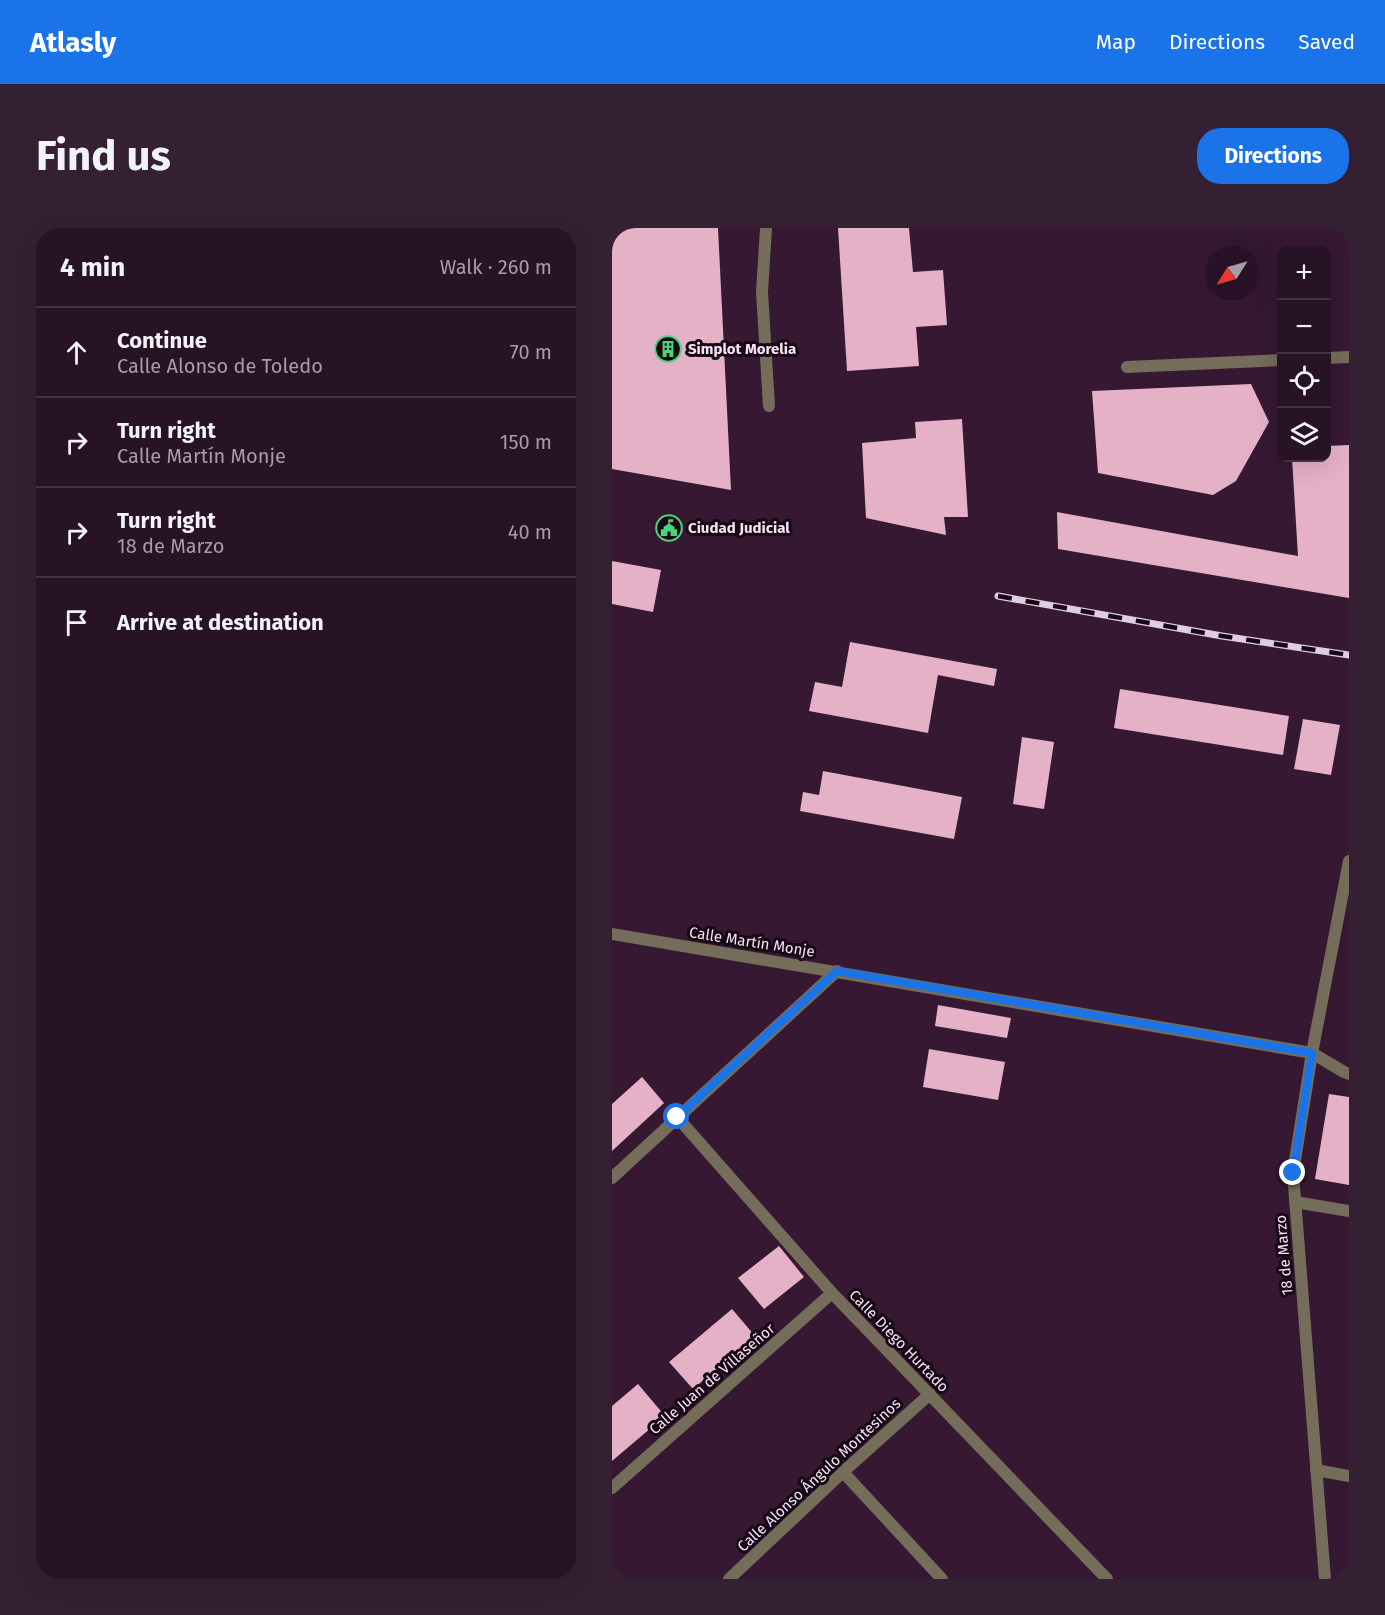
<!DOCTYPE html>
<html lang="en">
<head>
<meta charset="utf-8">
<style>
	:root { --surface:#281226; --page:#342032; --text:#f1f3f6; --muted:#a59ea7; --line:#443243; --accent:#1a73e8 }
	body { margin:0; font-family:"Fira Sans",sans-serif; background:var(--page); color:var(--text) }
	.controls { position:absolute; right:18px; top:18px; display:grid; overflow:hidden; border-radius:12px; box-shadow:0 6px 24px #0002 }
	.controls button { width:54px; height:54px; display:grid; place-items:center; padding:0; border:0; border-bottom:2px solid var(--line); background:var(--surface); color:var(--text); font:30px sans-serif }
	.compass { position:absolute; left:593px; top:18px; width:54px; height:54px; border-radius:50%; background:var(--surface); box-shadow:0 6px 24px #0002; rotate:233deg }
	.stop { position:absolute; width:18px; height:18px; margin:-14px; border:4px solid #1a73e8; border-radius:50%; background:#fff }
	.stop.end { background:#1a73e8; border-color:#fff; box-shadow:0 2px 6px #0008 }
	.list { margin:0; padding:0; list-style:none }
	h2 { display:flex; justify-content:space-between; align-items:center; height:78px; margin:0; padding:0 24px; font-size:26px }
	h2 small { font-size:20px; font-weight:400; color:var(--muted) }
	.list li { display:grid; grid-template-columns:39px 1fr auto; gap:18px; align-items:center; box-sizing:border-box; height:90px; padding:0 24px; border-top:2px solid var(--line) }
	.list b { display:block; font-size:22px; white-space:nowrap }
	.list p { margin:0; font-size:20px; white-space:nowrap; color:var(--muted) }
	.list em { font-size:20px; font-style:normal; color:var(--muted) }
	.icon { flex:none; width:33px; height:33px; fill:none; stroke:currentColor; stroke-width:2; stroke-linecap:round; stroke-linejoin:round }
	.map { position:relative; flex:none; width:737px; height:1351px; overflow:hidden; border-radius:24px }
	header { display:flex; align-items:center; gap:36px; box-sizing:border-box; height:84px; padding:0 30px; background:var(--accent); color:#fff }
	header strong { font-size:28px }
	nav { display:flex; gap:33px; margin-inline-start:auto; font-size:21px }
	.intro { display:flex; align-items:center; justify-content:space-between; box-sizing:border-box; height:144px; padding:0 36px }
	h1 { margin:0; font-size:42px }
	.button { padding:15px 27px; border-radius:24px; background:var(--accent); color:#fff; font-size:21px; font-weight:700 }
	main { display:flex; gap:36px; padding:0 36px }
	aside { flex:1; background:var(--surface); border-radius:24px; box-shadow:0 6px 24px #0002 }
	.map>svg:first-child { display:block }
</style>
</head>
<body>
<header>
<strong>Atlasly</strong>
<nav><a>Map</a><a>Directions</a><a>Saved</a></nav>
</header>
<div class="intro"><h1>Find us</h1><a class="button">Directions</a></div>
<main>
<aside>
<h2>4 min<small>Walk · 260 m</small></h2>
<ul class="list">
<li><svg class="icon" aria-label="ahead" viewBox="0 0 24 24"><path d="M12 20V5M6 11l6-6 6 6"/></svg><div><b>Continue</b><p>Calle Alonso de Toledo</p></div><em>70 m</em></li>
<li><svg class="icon" aria-label="right" viewBox="0 0 24 24"><path d="M7 20v-9h11M14 6l5 5-5 5"/></svg><div><b>Turn right</b><p>Calle Martín Monje</p></div><em>150 m</em></li>
<li><svg class="icon" aria-label="right" viewBox="0 0 24 24"><path d="M7 20v-9h11M14 6l5 5-5 5"/></svg><div><b>Turn right</b><p>18 de Marzo</p></div><em>40 m</em></li>
<li><svg class="icon" aria-label="arrive" viewBox="0 0 24 24"><path d="M6 21V4h12l-3 4 3 4H6"/></svg><div><b>Arrive at destination</b></div></li>
</ul>
</aside>
<div class="map">
<svg width="737" height="1351" viewBox="0 0 737 1351">
	<rect width="100%" height="100%" fill="#361833"/>
	<!-- building -->
	<path fill="#e4b1c7" d="M0,0H106L119,262L0,241Z
		M226,0H297L301,44L331,42L335,97L304,99L307,138L235,143Z
		M639,156L657,194L624,253L601,267L486,245L480,163Z
		M350,191L356,289H332L334,307L254,290L250,215L304,210L303,194Z
		M737,217V370L446,321L445,284L686,328L680,230H714V218Z
		M0,333L49,342L41,384L0,376Z
		M238,414L385,441L382,458L326,447L316,505L197,483L203,454L230,459Z
		M508,461L677,488L671,527L502,500Z
		M691,491L728,497L719,547L682,541Z
		M410,509L442,514L432,581L401,576Z
		M211,543L350,569L342,611L188,583L191,564L207,567Z
		M326,777L399,790L395,810L323,798Z
		M317,821L393,834L386,872L311,859Z
		M30,849L52,875L0,923V876Z
		M717,866L737,869V957L703,951Z
		M167,1018L192,1049L152,1081L126,1050Z
		M120,1081L143,1108L81,1161L57,1134Z
		M26,1156L53,1188L0,1233V1178Z"/>
	<g fill="none" stroke-linecap="round" stroke-linejoin="round">
		<!-- service -->
		<path stroke="#736d5a" stroke-width="12" d="M154,0L150,64L157,178
			M714,130L737,129
			M515,139L670,132
			M700,825L732,844L737,846"/>
		<!-- minor -->
		<path stroke="#736d5a" stroke-width="12" d="M0,706L700,825
			M65,889L220,1065L495,1351
			M0,950L225,743
			M683,974L737,983
			M704,1242L737,1248
			M231,1244L330,1351
			M0,1260L220,1065
			M117,1351L231,1244L318,1166
			M713,1351L681,945L700,825L737,633"/>
		<!-- rail casing -->
		<g stroke="#e2ccdf" stroke-width="7">
			<path id="rail" d="M386,368L610,408L737,427"/>
		</g>
		<!-- rail -->
		<use href="#rail" stroke="#160915" stroke-width="4.5" stroke-dasharray="14" stroke-linecap="butt"/>
	</g>
	<g fill="none" stroke-linecap="round" stroke-linejoin="round">
		<!-- route -->
		<path stroke="#1a73e8" stroke-width="8" d="M65,889L225,743L700,825L681,945"/>
	</g>
	<!-- icons -->
	<defs>
		<g id="building-ring" transform="scale(1.35)"><circle r="9.5" fill="#160915" stroke="#47d779" stroke-width="1.5"/><path d="M-4-6H4V6H1V3H-1V6H-4ZM-2.5-4.3h1.7v1.8h-1.7ZM.8-4.3h1.7v1.8H.8ZM-2.5-1h1.7V.8h-1.7ZM.8-1h1.7V.8H.8Z" fill="#47d779"/></g>
		<g id="civic-ring" transform="scale(1.35)"><circle r="9.5" fill="#160915" stroke="#47d779" stroke-width="1.5"/><path d="M-.6-6.5H3V-4.5H.6V-3L4-1V1h2V6H-6V1h2V-1L-.6-3ZM-1.2 2.5V6h2.4V2.5Z" fill="#47d779"/></g>
	</defs>
	<g fill-rule="evenodd">
		<use href="#building-ring" x="56" y="121"/>
		<use href="#civic-ring" x="57" y="300"/>
	</g>
	<g text-anchor="middle" stroke-width="6" stroke-linejoin="round" paint-order="stroke">
		<!-- poi labels -->
		<g font-size="15" font-weight="bold" fill="#f8e3f5" stroke="#160915" text-anchor="start">
			<text x="76" y="126">Simplot Morelia</text>
			<text x="76" y="305">Ciudad Judicial</text>
		</g>
		<!-- street labels -->
		<g font-size="15" fill="#f8e3f5" stroke="#160915">
			<text transform="translate(140 714) rotate(9)" y="5">Calle Martín Monje</text>
			<text transform="translate(672 1027) rotate(-95)" y="5">18 de Marzo</text>
			<text transform="translate(287 1113) rotate(46)" y="5">Calle Diego Hurtado</text>
			<text transform="translate(100 1151) rotate(-41)" y="5">Calle Juan de Villaseñor</text>
			<text transform="translate(207 1247) rotate(-43)" y="5">Calle Alonso Ángulo Montesinos</text>
		</g>
	</g>
</svg>
<div class="controls">
<button>+</button>
<button>−</button>
<button><svg class="icon" aria-label="locate" viewBox="0 0 24 24"><circle cx="12" cy="12" r="6"/><path d="M12 2v4M12 18v4M2 12h4M18 12h4"/></svg></button>
<button><svg class="icon" aria-label="layers" viewBox="0 0 24 24"><path d="M12 4l9 5-9 5-9-5zM3 14l9 5 9-5"/></svg></button>
</div>
<svg class="compass" viewBox="-18 -18 36 36"><path d="M0-13l5 13h-10z" fill="#e53935"/><path d="M0 13l5-13h-10z" fill="#a59ea7"/></svg>
<div class="stop" style="left:65px;top:889px"></div>
<div class="stop end" style="left:681px;top:945px"></div>
</div>
</main>
</body>
</html>
